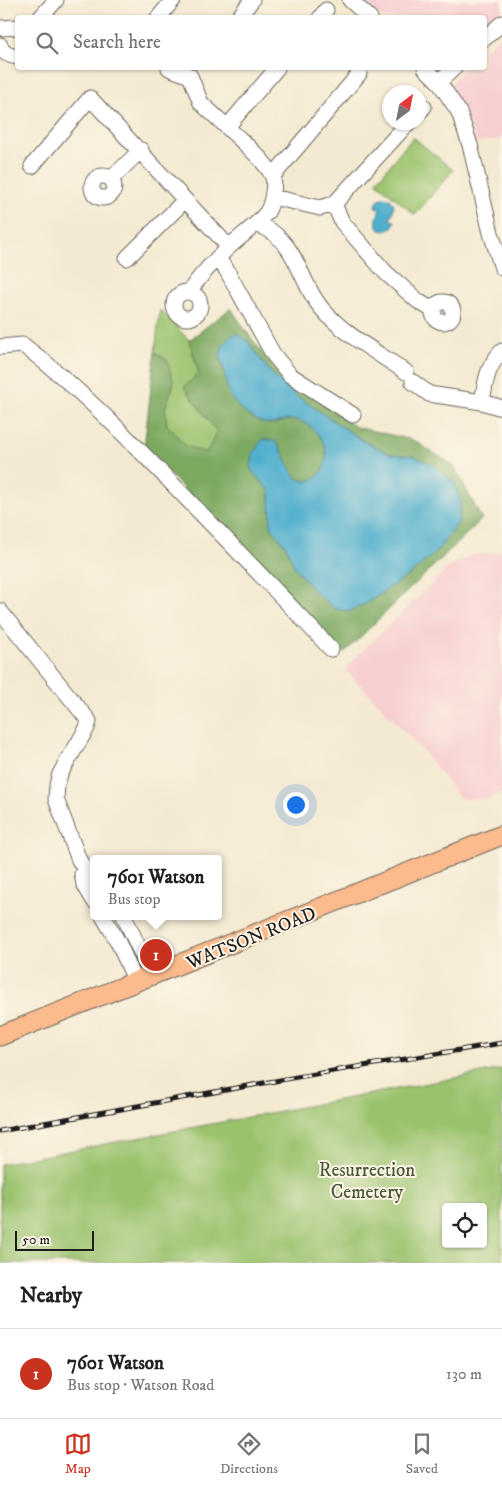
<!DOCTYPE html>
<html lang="en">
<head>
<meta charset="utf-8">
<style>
	:root { --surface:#fff; --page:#f2f2f2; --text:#202124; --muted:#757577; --line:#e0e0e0; --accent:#c8321e }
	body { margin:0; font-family:"IM FELL DW Pica",serif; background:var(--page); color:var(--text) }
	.controls { position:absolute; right:15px; bottom:15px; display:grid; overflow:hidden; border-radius:5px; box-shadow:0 1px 4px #0004 }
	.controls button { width:45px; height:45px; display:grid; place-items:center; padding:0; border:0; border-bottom:1px solid var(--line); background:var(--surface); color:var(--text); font:25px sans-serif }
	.compass { position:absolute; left:382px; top:85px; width:45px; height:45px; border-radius:50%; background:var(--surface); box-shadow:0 1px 4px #0004; rotate:32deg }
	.scale { position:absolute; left:15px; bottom:12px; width:79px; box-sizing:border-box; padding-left:5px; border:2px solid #1c1c1c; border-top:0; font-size:14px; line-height:18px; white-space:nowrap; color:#1c1c1c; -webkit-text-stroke:4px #fcf5e5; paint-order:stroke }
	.you { position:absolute; left:295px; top:804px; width:18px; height:18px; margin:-12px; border:4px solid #fff; border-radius:50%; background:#1a73e8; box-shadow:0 0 0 8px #1a73e833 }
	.badge { display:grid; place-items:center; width:32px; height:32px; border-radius:50%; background:var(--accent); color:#fff; font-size:16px; font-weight:700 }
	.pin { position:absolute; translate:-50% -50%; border:2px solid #fff; box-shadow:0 1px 5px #0006 }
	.popup { position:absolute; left:90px; top:855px; width:132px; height:65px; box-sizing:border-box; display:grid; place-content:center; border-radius:5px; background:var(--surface); filter:drop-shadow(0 1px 4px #0005); font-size:16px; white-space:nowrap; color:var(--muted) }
	.popup b { font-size:19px; color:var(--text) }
	.popup::after { content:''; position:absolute; left:50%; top:100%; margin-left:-10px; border:10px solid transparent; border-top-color:var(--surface) }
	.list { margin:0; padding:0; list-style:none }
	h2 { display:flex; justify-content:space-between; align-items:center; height:65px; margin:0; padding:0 20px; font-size:21px }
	h2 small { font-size:16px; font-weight:400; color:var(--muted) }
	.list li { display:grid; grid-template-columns:32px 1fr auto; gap:15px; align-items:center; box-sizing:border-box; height:90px; padding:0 20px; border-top:1px solid var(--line) }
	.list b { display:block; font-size:19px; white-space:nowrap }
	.list p { margin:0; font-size:16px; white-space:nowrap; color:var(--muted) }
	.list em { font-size:16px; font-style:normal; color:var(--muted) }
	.icon { flex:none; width:28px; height:28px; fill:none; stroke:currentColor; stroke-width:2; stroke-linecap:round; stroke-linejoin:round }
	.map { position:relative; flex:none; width:502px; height:1263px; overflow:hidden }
	.search { position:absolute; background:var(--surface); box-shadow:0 1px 4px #0004; left:15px; right:15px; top:15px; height:55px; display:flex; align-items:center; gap:12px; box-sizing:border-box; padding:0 18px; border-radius:5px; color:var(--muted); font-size:19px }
	.sheet { height:155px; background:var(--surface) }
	nav { display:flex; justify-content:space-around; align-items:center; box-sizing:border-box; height:70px; border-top:1px solid var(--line); background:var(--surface); font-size:14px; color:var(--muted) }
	nav a { display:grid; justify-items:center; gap:2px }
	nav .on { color:var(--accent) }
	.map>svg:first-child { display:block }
</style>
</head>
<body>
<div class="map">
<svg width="502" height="1263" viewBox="0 0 502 1263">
	<rect width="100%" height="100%" fill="#fcf5e5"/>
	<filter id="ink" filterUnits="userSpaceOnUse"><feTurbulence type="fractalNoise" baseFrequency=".02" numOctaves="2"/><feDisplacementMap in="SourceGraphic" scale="10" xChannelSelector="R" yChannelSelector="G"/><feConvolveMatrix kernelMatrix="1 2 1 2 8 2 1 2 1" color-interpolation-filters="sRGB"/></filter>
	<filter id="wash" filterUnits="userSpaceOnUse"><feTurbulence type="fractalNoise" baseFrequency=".0096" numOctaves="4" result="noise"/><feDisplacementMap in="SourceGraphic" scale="20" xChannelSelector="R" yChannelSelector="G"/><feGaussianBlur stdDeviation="1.12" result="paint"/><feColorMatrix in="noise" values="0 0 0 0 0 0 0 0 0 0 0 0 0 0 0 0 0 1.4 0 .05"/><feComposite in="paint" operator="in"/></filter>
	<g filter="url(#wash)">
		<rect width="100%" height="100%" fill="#f4ead1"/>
		<!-- built -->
		<path fill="#f7cfd1" d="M361,0H502V12L485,29L484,18L381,17Z
			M502,34V139L476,143L467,118L450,85L455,78L466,68H484L485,50Z
			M502,552V793L487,799H461L424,752L346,670L355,658L450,566L472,555Z"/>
		<!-- green -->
		<path fill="#9ac26d" stroke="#5b6f44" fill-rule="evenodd" d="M413,137L453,170L415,215L376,182Z
			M160,310L189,340L199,374L184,387L218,433L205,454L186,446L167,425L165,408L174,383L155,352Z
			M502,1069V1263H0V1164ZM446,1207H483V1244H446Z"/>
		<!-- forest -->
		<path fill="#7ba860" stroke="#4c623e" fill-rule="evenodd" d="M231,308L246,331L277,372L356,427L413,440L453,465L482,519L344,653L144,448L155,352L167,360L174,383L165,408L167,425L186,446L206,453L217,432L184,387L199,373L189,340ZM246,339L270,372L298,397L365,442L391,454L414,456L435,466L454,482L413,572L367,603L295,568L287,548L271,526L270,491L258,478L275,441C278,446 282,452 285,457C288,462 290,471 294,475C307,489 325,475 327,459C329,444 314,424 299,421C290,419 282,421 272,424L224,372L219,354Z"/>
		<!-- water -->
		<path fill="#4fafce" stroke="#366675" d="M384,197L389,198L394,204L393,212L390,218L392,221H395L391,229C375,236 374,221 380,210L375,207L379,199Z
			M236,333L246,339L270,372L298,397L365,442L391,454L414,456L435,466L454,482L461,502L458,523L437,551L413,572L367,603L350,611L335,609L313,590L295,568L287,548L271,526L270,491L251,470L253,453L263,439L275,441C278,446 282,451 285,457C288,462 290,470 293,474C311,495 335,465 323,442C316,429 302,417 286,420C281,421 276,424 271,424C255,423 239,410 231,397C226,389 225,376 223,367C218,350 221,343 236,333Z"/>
	</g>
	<g filter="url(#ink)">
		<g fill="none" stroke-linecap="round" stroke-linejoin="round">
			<!-- minor casing -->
			<g stroke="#68645b" stroke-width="17">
				<path id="minor" d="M350,0L370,18
					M40,18L56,0
					M158,18L173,0
					M238,18L252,0
					M320,18L326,10
					M0,28L18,27
					M484,39L502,23
					M0,45C2,53 9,56 18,57
					M169,68L190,76L201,103L227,127
					M425,68L439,82L459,112L470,145L491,233L502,268
					M439,82L454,68
					M420,111L424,107
					M32,166L90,98L229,247
					M92 187a11 11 0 1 1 22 0a11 11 0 1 1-22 0Z
					M273,176L359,74
					M111,179L141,150
					M273,197L320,208L334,204L409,122
					M334,204L342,222L385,272L418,301L434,311
					M256,224C263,227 271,230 276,235C300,256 303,288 323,310C345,335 378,353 406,372
					M127,258L185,200
					M217,258L226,269L273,354L290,375L353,415
					M174 305a13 13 0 1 1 26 0a13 13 0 1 1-26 0Z
					M189,292C200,275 215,260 230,246C242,235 257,225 267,212C272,204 276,183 272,175C265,160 239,139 227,127L277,68
					M433 312a10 10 0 1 1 20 0a10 10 0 1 1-20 0Z
					M0,347L23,345C81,389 135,445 186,498C235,548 283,598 331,649
					M413,382L429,394L482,402L502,408
					M482,402C486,381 486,368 502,351
					M0,611L89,721L87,728L60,774L57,785L56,799L79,860L94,883
					M82,874L84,884L94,901
					M103,916L118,942L136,982
					M124,916L152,976"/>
			</g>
			<!-- major casing -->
			<g stroke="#68645b" stroke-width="21">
				<path id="major" d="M0,1036L502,835"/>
			</g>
			<!-- minor -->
			<use href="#minor" stroke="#fff" stroke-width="15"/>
			<!-- major -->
			<use href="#major" stroke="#fbbb8c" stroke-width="19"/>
			<!-- rail casing -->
			<g stroke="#1c1c1c" stroke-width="5">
				<path id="rail" d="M0,1131L297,1077L502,1043"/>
			</g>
			<!-- rail -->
			<use href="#rail" stroke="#fcf5e5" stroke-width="3" stroke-dasharray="9" stroke-linecap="butt"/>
		</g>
	</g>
	<g text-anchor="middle" stroke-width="4" stroke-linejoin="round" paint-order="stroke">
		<!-- street labels -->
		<g font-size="19" fill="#1c1c1c" stroke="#fcf5e5">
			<text transform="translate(251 937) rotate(-22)" y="7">WATSON ROAD</text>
		</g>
		<!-- park labels -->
		<g font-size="19" fill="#485638" stroke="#fcf5e5">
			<text x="367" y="1176">Resurrection<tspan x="367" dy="22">Cemetery</tspan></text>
		</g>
	</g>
</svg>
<div class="controls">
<button><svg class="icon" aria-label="locate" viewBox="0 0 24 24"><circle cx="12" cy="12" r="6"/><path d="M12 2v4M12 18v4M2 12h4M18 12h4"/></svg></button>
</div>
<svg class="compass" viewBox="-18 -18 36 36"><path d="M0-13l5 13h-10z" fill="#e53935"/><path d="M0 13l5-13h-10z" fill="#757577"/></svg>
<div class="scale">50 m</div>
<div class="you"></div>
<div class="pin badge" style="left:156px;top:955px">1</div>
<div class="popup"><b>7601 Watson</b>Bus stop</div>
<div class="search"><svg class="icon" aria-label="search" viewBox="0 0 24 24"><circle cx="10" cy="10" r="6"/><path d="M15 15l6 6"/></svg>Search here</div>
</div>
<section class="sheet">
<h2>Nearby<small></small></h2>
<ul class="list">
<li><span class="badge">1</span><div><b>7601 Watson</b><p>Bus stop · Watson Road</p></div><em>130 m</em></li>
</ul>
</section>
<nav>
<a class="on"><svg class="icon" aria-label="map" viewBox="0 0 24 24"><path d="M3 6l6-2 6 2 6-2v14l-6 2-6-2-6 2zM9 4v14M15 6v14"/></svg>Map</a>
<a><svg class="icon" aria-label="directions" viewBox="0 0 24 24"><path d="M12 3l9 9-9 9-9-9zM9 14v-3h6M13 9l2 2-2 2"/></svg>Directions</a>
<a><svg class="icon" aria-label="saved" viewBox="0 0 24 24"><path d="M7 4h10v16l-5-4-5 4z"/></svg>Saved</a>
</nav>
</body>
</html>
